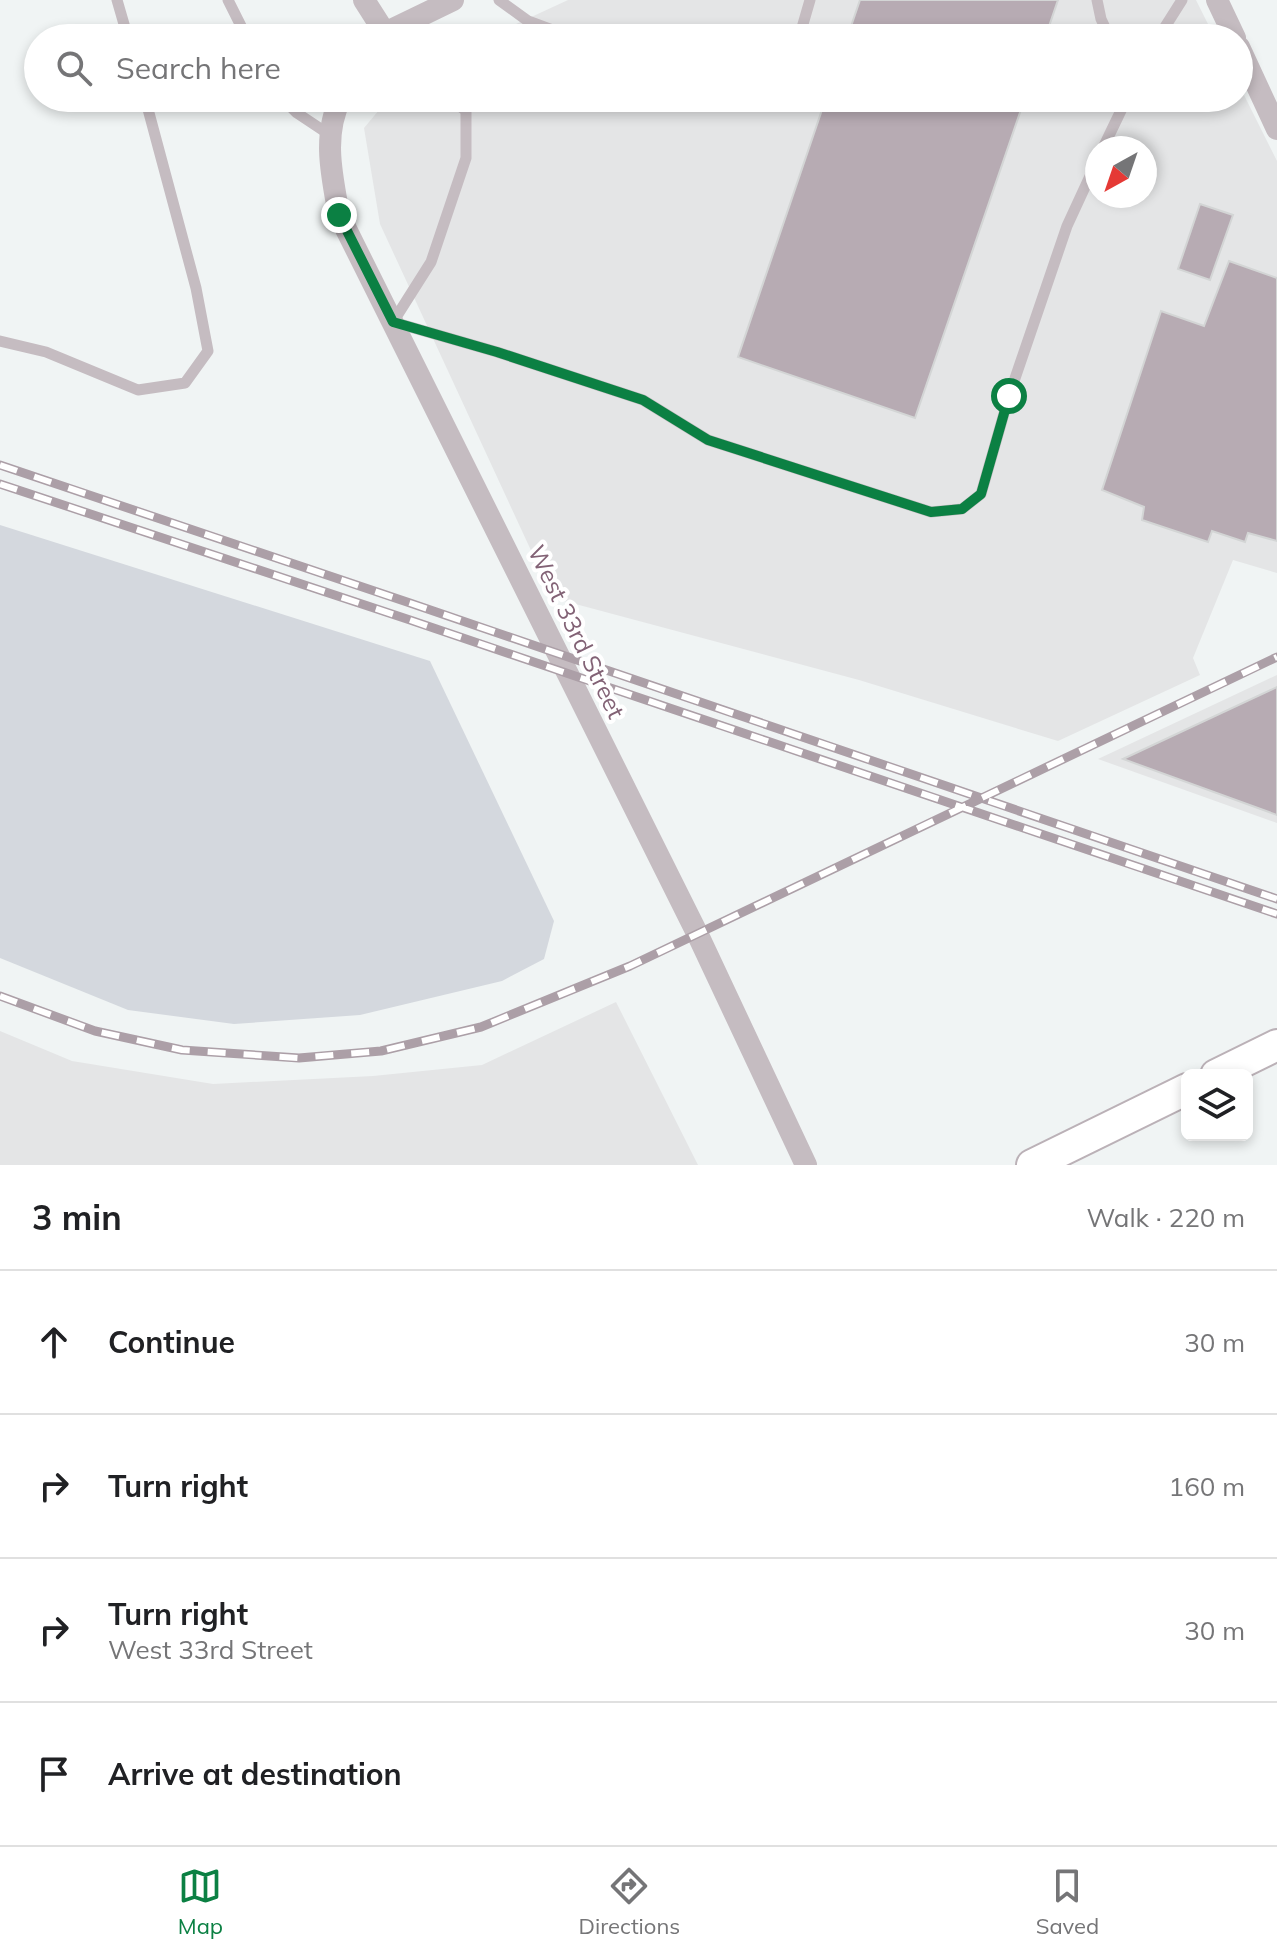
<!DOCTYPE html>
<html lang="en">
<head>
<meta charset="utf-8">
<style>
	:root { --surface:#fff; --page:#f2f2f2; --text:#202124; --muted:#757577; --line:#e0e0e0; --accent:#0b8043 }
	body { margin:0; font-family:Mulish,sans-serif; background:var(--page); color:var(--text) }
	.controls { position:absolute; right:24px; bottom:24px; display:grid; overflow:hidden; border-radius:12px; box-shadow:0 4px 12px #0003 }
	.controls button { width:72px; height:72px; display:grid; place-items:center; padding:0; border:0; border-bottom:2px solid var(--line); background:var(--surface); color:var(--text); font:40px sans-serif }
	.compass { position:absolute; left:1085px; top:136px; width:72px; height:72px; border-radius:50%; background:var(--surface); box-shadow:0 4px 12px #0003; rotate:220deg }
	.stop { position:absolute; width:24px; height:24px; margin:-18px; border:6px solid #0b8043; border-radius:50%; background:#fff }
	.stop.end { background:#0b8043; border-color:#fff; box-shadow:0 2px 8px #0008 }
	.list { margin:0; padding:0; list-style:none }
	h2 { display:flex; justify-content:space-between; align-items:center; height:104px; margin:0; padding:0 32px; font-size:34px }
	h2 small { font-size:26px; font-weight:400; color:var(--muted) }
	.list li { display:grid; grid-template-columns:52px 1fr auto; gap:24px; align-items:center; box-sizing:border-box; height:144px; padding:0 32px; border-top:2px solid var(--line) }
	.list b { display:block; font-size:30px; white-space:nowrap }
	.list p { margin:0; font-size:26px; white-space:nowrap; color:var(--muted) }
	.list em { font-size:26px; font-style:normal; color:var(--muted) }
	.icon { flex:none; width:44px; height:44px; fill:none; stroke:currentColor; stroke-width:2; stroke-linecap:round; stroke-linejoin:round }
	.map { position:relative; flex:none; width:1277px; height:1165px; overflow:hidden }
	.search { position:absolute; background:var(--surface); box-shadow:0 4px 12px #0003; left:24px; right:24px; top:24px; height:88px; display:flex; align-items:center; gap:20px; box-sizing:border-box; padding:0 28px; border-radius:44px; color:var(--muted); font-size:30px }
	.sheet { height:680px; background:var(--surface) }
	nav { display:flex; justify-content:space-around; align-items:center; box-sizing:border-box; height:112px; border-top:2px solid var(--line); background:var(--surface); font-size:22px; color:var(--muted) }
	nav a { display:grid; justify-items:center; gap:4px }
	nav .on { color:var(--accent) }
	.map>svg:first-child { display:block }
</style>
</head>
<body>
<div class="map">
<svg width="1277" height="1165" viewBox="0 0 1277 1165">
	<rect width="100%" height="100%" fill="#f0f4f4"/>
	<!-- built -->
	<path fill="#e4e5e6" fill-rule="evenodd" d="M568,0H1196L1215,38H486Z
		M1239,85L1277,161V573L1233,560L1193,658L1200,675L1058,741L859,680L553,598L380,224L364,128L389,98H1239ZM1097,148H1145V196H1097Z
		M1277,675V823L1098,759Z
		M616,1002L698,1165H0V1031L72,1061L213,1084L373,1076L482,1065Z"/>
	<!-- green -->
	<path fill="#d4d8de" d="M0,525L430,661L554,921L544,959L502,981L360,1015L234,1024L128,1010L0,958Z"/>
	<!-- building -->
	<path fill="#b7abb3" stroke="#d3d5d5" stroke-width="2" d="M860,0H1058L1045,38H847Z
		M826,98H1025L915,418L738,357Z
		M1200,204L1233,215L1210,280L1178,269Z
		M1229,261L1277,278V541L1248,533L1245,542L1212,531L1208,542L1142,520L1144,507L1102,490L1161,311L1204,326Z
		M1277,687V815L1123,759Z"/>
	<g fill="none" stroke-linecap="round" stroke-linejoin="round">
		<!-- secondary casing -->
		<g stroke="#bbb1b7" stroke-width="34">
			<path id="secondary" d="M1216,1075L1277,1045
				M1032,1165L1187,1089"/>
		</g>
		<!-- lane -->
		<path stroke="#c5bcc1" stroke-width="11" d="M117,0L128,38
			M228,0L247,38
			M499,0L528,21L574,38
			M1097,0L1101,19L1110,38
			M799,38L810,0
			M1158,38L1182,0
			M282,98L297,113L330,135
			M449,98L466,111V158L431,262L393,322L497,352L643,400L708,440L931,512L962,509L981,494L1009,396L1067,226L1097,161
			M740,98L746,100L764,98
			M1103,148L1127,98
			M0,341L46,352L138,390L185,383L208,351L196,288L145,98"/>
		<!-- street -->
		<path stroke="#c5bcc1" stroke-width="22" d="M364,0L385,33
			M1217,0L1235,38
			M381,38L385,33L453,0
			M1239,47L1277,129
			M341,98C322,135 332,176 339,215L697,933L806,1165"/>
		<!-- secondary -->
		<use href="#secondary" stroke="#fff" stroke-width="30"/>
		<!-- rail casing -->
		<g stroke="#ac9fa7" stroke-width="9">
			<path id="rail" d="M0,465L410,603L1277,899
				M0,484L410,620L1277,914
				M0,996L95,1031L182,1050L299,1058L381,1051L481,1027L630,966L1277,657"/>
		</g>
		<!-- rail -->
		<use href="#rail" stroke="#fff" stroke-width="6" stroke-dasharray="18" stroke-linecap="butt"/>
	</g>
	<g fill="none" stroke-linecap="round" stroke-linejoin="round">
		<!-- route -->
		<path stroke="#0b8043" stroke-width="10" d="M339,215L393,322L497,352L643,400L708,440L931,512L962,509L981,494L1009,396"/>
	</g>
	<g text-anchor="middle" stroke-width="8" stroke-linejoin="round" paint-order="stroke">
		<!-- street labels -->
		<g font-size="24" fill="#826275" stroke="#fff">
			<text transform="translate(576 632) rotate(64)" y="8">West 33rd Street</text>
		</g>
	</g>
</svg>
<div class="controls">
<button><svg class="icon" aria-label="layers" viewBox="0 0 24 24"><path d="M12 4l9 5-9 5-9-5zM3 14l9 5 9-5"/></svg></button>
</div>
<svg class="compass" viewBox="-18 -18 36 36"><path d="M0-13l5 13h-10z" fill="#e53935"/><path d="M0 13l5-13h-10z" fill="#757577"/></svg>
<div class="stop" style="left:1009px;top:396px"></div>
<div class="stop end" style="left:339px;top:215px"></div>
<div class="search"><svg class="icon" aria-label="search" viewBox="0 0 24 24"><circle cx="10" cy="10" r="6"/><path d="M15 15l6 6"/></svg>Search here</div>
</div>
<section class="sheet">
<h2>3 min<small>Walk · 220 m</small></h2>
<ul class="list">
<li><svg class="icon" aria-label="ahead" viewBox="0 0 24 24"><path d="M12 20V5M6 11l6-6 6 6"/></svg><div><b>Continue</b></div><em>30 m</em></li>
<li><svg class="icon" aria-label="right" viewBox="0 0 24 24"><path d="M7 20v-9h11M14 6l5 5-5 5"/></svg><div><b>Turn right</b></div><em>160 m</em></li>
<li><svg class="icon" aria-label="right" viewBox="0 0 24 24"><path d="M7 20v-9h11M14 6l5 5-5 5"/></svg><div><b>Turn right</b><p>West 33rd Street</p></div><em>30 m</em></li>
<li><svg class="icon" aria-label="arrive" viewBox="0 0 24 24"><path d="M6 21V4h12l-3 4 3 4H6"/></svg><div><b>Arrive at destination</b></div></li>
</ul>
</section>
<nav>
<a class="on"><svg class="icon" aria-label="map" viewBox="0 0 24 24"><path d="M3 6l6-2 6 2 6-2v14l-6 2-6-2-6 2zM9 4v14M15 6v14"/></svg>Map</a>
<a><svg class="icon" aria-label="directions" viewBox="0 0 24 24"><path d="M12 3l9 9-9 9-9-9zM9 14v-3h6M13 9l2 2-2 2"/></svg>Directions</a>
<a><svg class="icon" aria-label="saved" viewBox="0 0 24 24"><path d="M7 4h10v16l-5-4-5 4z"/></svg>Saved</a>
</nav>
</body>
</html>
